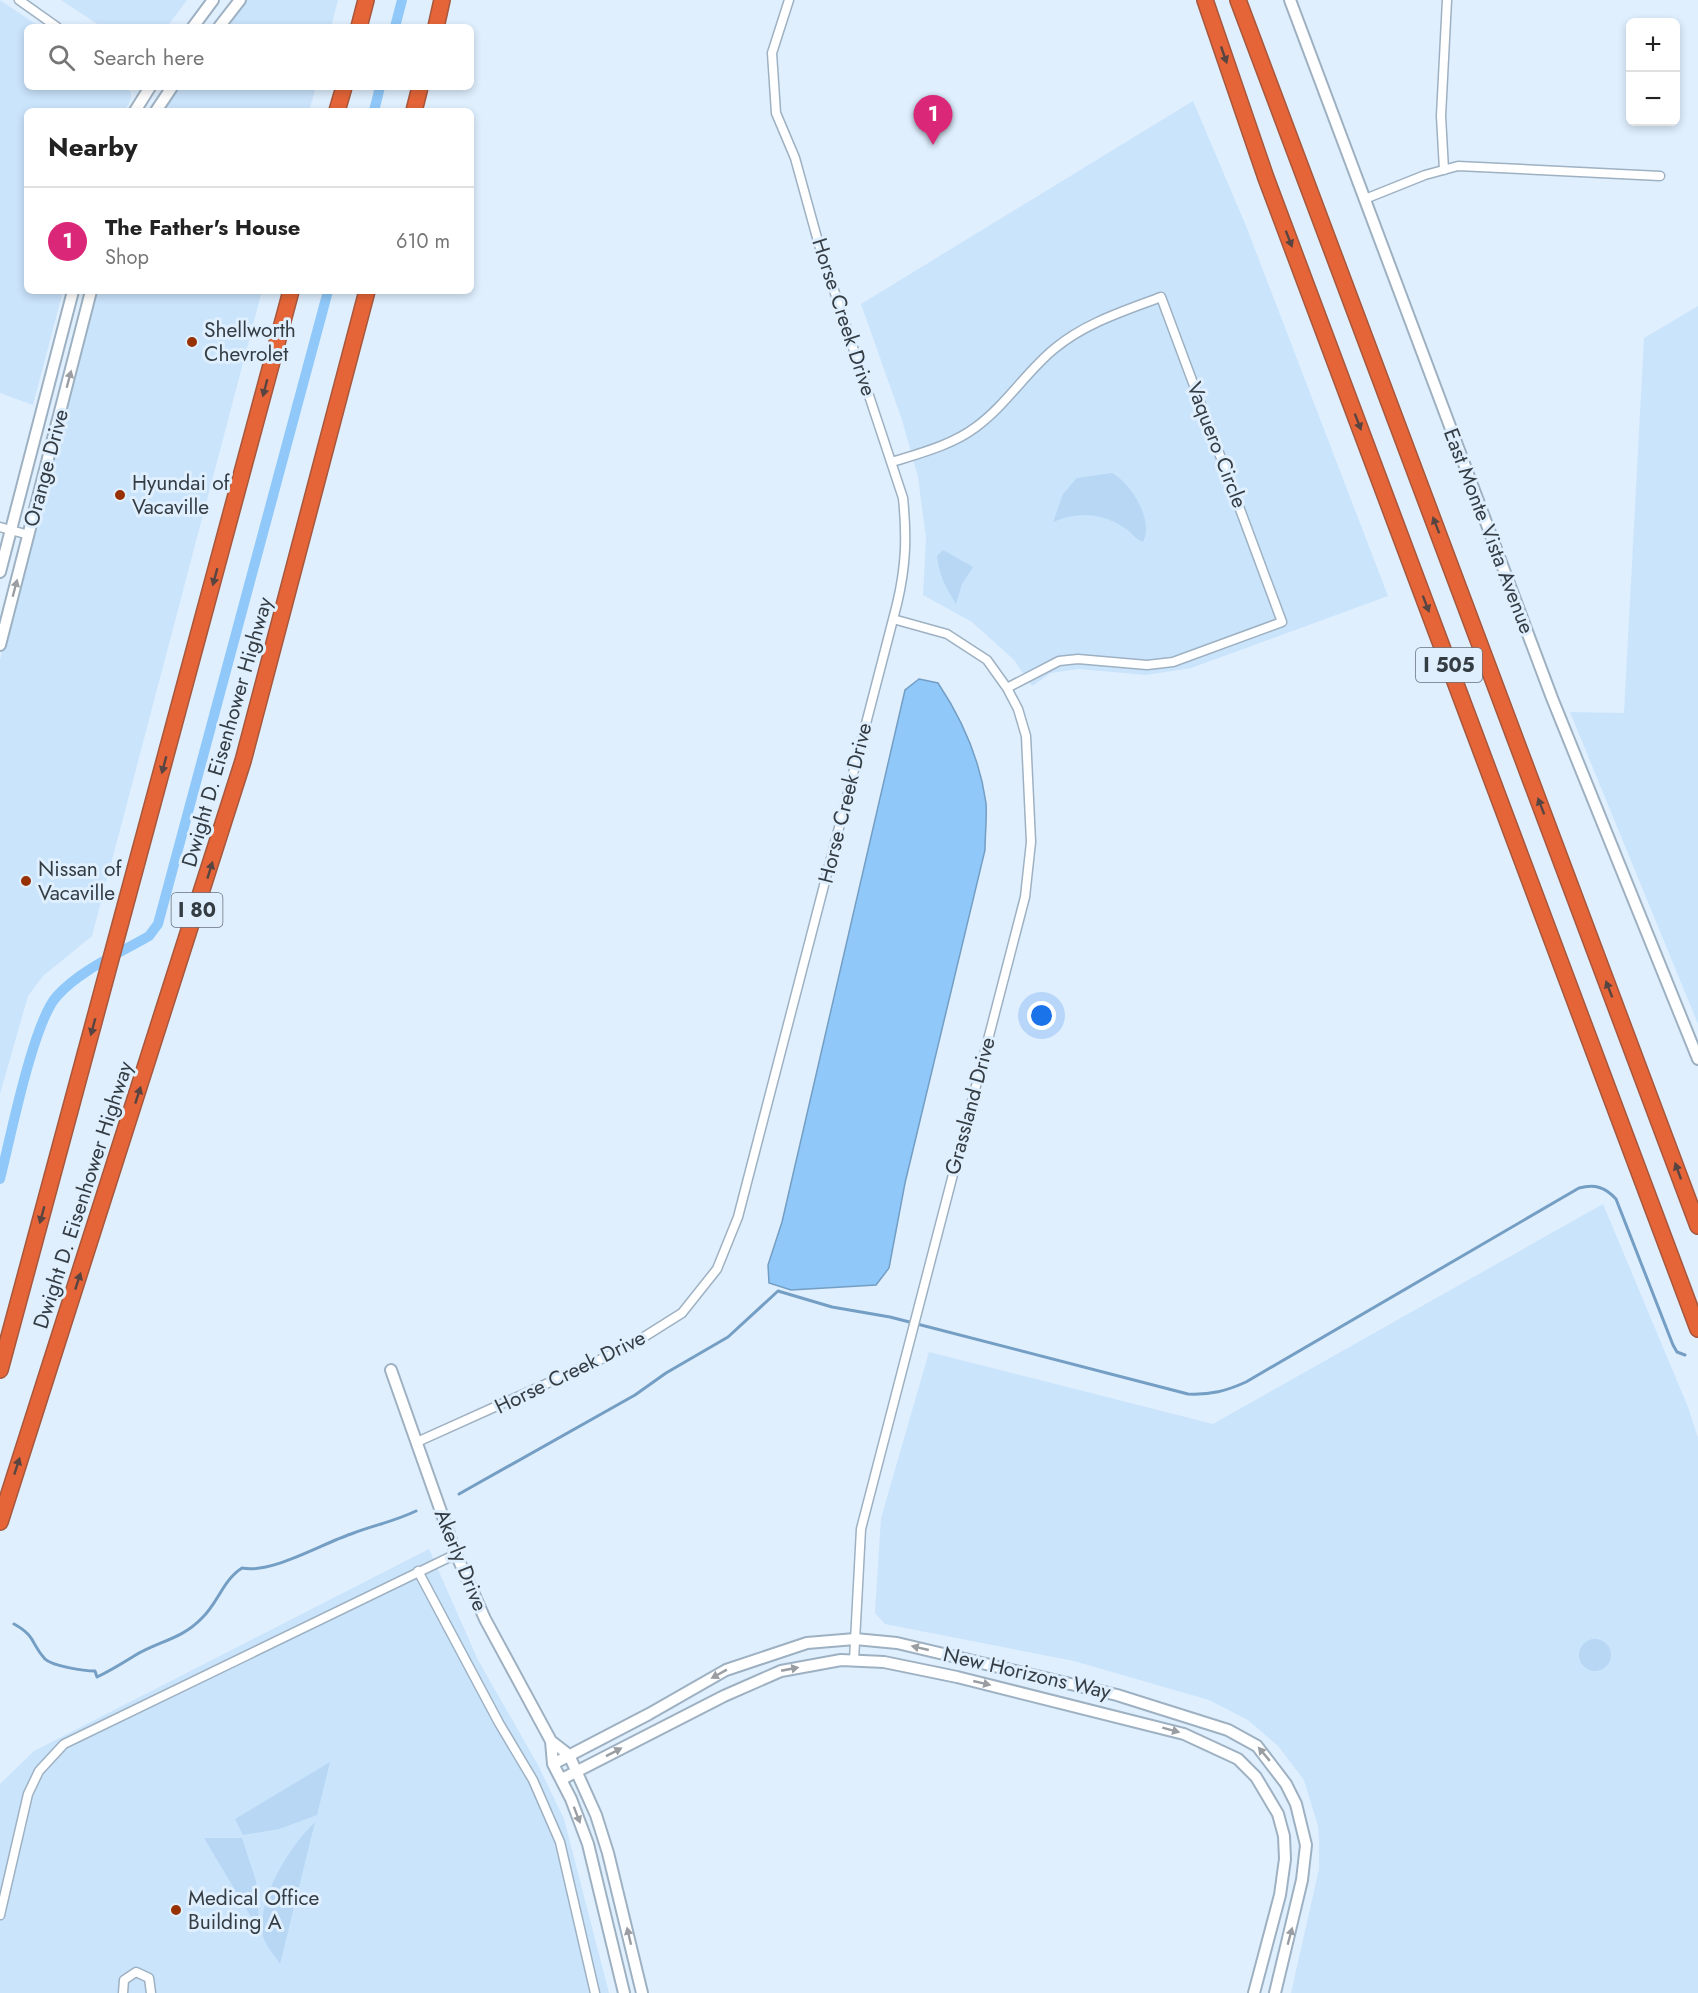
<!DOCTYPE html>
<html lang="en">
<head>
<meta charset="utf-8">
<style>
	:root { --surface:#fff; --page:#f2f2f2; --text:#222; --muted:#767676; --line:#e0e0e0; --accent:#db2777 }
	body { margin:0; font-family:Jost,sans-serif; background:var(--page); color:var(--text) }
	.controls { position:absolute; right:18px; top:18px; display:grid; overflow:hidden; border-radius:9px; box-shadow:0 3px 9px #0003 }
	.controls button { width:54px; height:54px; display:grid; place-items:center; padding:0; border:0; border-bottom:2px solid var(--line); background:var(--surface); color:var(--text); font:30px sans-serif }
	.you { position:absolute; left:1042px; top:1016px; width:21px; height:21px; margin:-15px; border:4px solid #fff; border-radius:50%; background:#1a73e8; box-shadow:0 0 0 9px #1a73e833 }
	.badge { display:grid; place-items:center; width:39px; height:39px; border-radius:50%; background:var(--accent); color:#fff; font-size:20px; font-weight:700 }
	.pin { position:absolute; translate:-50% -50px; filter:drop-shadow(0 2px 3px #0008) }
	.pin::after { content:''; position:absolute; top:32px; width:21px; height:18px; background:inherit; clip-path:polygon(0 0,100% 0,50% 100%) }
	.list { margin:0; padding:0; list-style:none }
	h2 { display:flex; justify-content:space-between; align-items:center; height:78px; margin:0; padding:0 24px; font-size:26px }
	h2 small { font-size:20px; font-weight:400; color:var(--muted) }
	.list li { display:grid; grid-template-columns:39px 1fr auto; gap:18px; align-items:center; box-sizing:border-box; height:108px; padding:0 24px; border-top:2px solid var(--line) }
	.list b { display:block; font-size:22px; white-space:nowrap }
	.list p { margin:0; font-size:20px; white-space:nowrap; color:var(--muted) }
	.list em { font-size:20px; font-style:normal; color:var(--muted) }
	.icon { flex:none; width:33px; height:33px; fill:none; stroke:currentColor; stroke-width:2; stroke-linecap:round; stroke-linejoin:round }
	.map { position:relative; flex:none; width:1698px; height:1993px; overflow:hidden }
	.search { position:absolute; background:var(--surface); box-shadow:0 3px 9px #0003; left:24px; top:24px; width:450px; height:66px; display:flex; align-items:center; gap:15px; box-sizing:border-box; padding:0 21px; border-radius:9px; color:var(--muted); font-size:22px }
	.panel { position:absolute; background:var(--surface); box-shadow:0 3px 9px #0003; left:24px; top:108px; width:450px; height:186px; border-radius:9px }
	.map>svg:first-child { display:block }
</style>
</head>
<body>
<div class="map">
<svg width="1698" height="1993" viewBox="0 0 1698 1993">
	<rect width="100%" height="100%" fill="#dfeffe"/>
	<!-- built -->
	<path fill="#cae4fc" d="M0,0L40,27H27V87H127L131,93V99L125,111H27V291H63L33,405L0,393Z
		M61,0H187L167,27H102Z
		M242,0H338L331,27H221Z
		M176,87H316L309,111H160Z
		M1193,101L1246,226L1388,596L1191,668L1146,675L1078,669L1051,673L1032,686L1014,660L972,622L923,595L926,538L918,477L902,420L861,304Z
		M96,291H262L92,936L43,976L28,996L0,1094V660Z
		M1698,306V1024L1570,712L1624,713L1644,338Z
		M1603,1204L1688,1407L1698,1438V1993H1291L1319,1869V1839L1318,1826L1304,1780L1278,1746L1248,1720L1209,1700L1074,1661L885,1624L875,1613L881,1518L929,1352L1213,1424Z
		M429,1549L478,1660L538,1765L564,1819L609,1993H0V1784L34,1751Z"/>
	<!-- green -->
	<path fill="#b7d7f4" d="M1112,473C1132,484 1154,521 1143,542C1136,540 1131,532 1125,528C1102,513 1078,511 1053,522L1063,494L1077,478Z
		M943,550L973,567L962,584L956,604C946,588 939,575 937,556Z
		M1579 1655a16 16 0 1 1 32 0a16 16 0 1 1-32 0Z
		M330,1762L317,1815L279,1829L243,1835L235,1819Z
		M315,1822L280,1964C275,1956 265,1945 263,1936C256,1899 290,1846 315,1822Z
		M204,1838H242L256,1881L260,1932Z"/>
	<!-- water -->
	<path fill="#8fc8f9" stroke="#749ec3" stroke-width="1.5" d="M919,679L938,683C962,719 980,760 986,803C987,818 985,835 985,850L905,1183L889,1268L876,1285L791,1290L769,1283L768,1265L782,1222L905,690Z"/>
	<g fill="none" stroke-linecap="round" stroke-linejoin="round">
		<!-- stream -->
		<path stroke="#749ec3" stroke-width="3" d="M459,1494L635,1395L666,1373L728,1337L778,1291L832,1307L890,1317L1188,1394C1211,1395 1226,1391 1246,1382L1579,1188C1595,1184 1605,1187 1616,1199L1673,1345L1677,1352L1685,1355
			M14,1624C36,1636 31,1644 45,1659C52,1666 84,1671 95,1671L97,1677C110,1671 121,1664 134,1656C158,1641 181,1640 202,1618C218,1603 223,1580 242,1568C272,1574 321,1544 351,1534C374,1525 393,1522 416,1511"/>
		<!-- canal -->
		<path stroke="#8fc8f9" stroke-width="10" d="M395,27L402,0
			M374,111L380,87
			M0,1179C10,1140 33,1022 57,996C80,970 120,953 149,936L158,924L328,291"/>
		<!-- minor casing -->
		<g stroke="#9eb1c2" stroke-width="11">
			<path id="minor" d="M19,0L57,27
				M1444,170L1441,116L1447,0
				M1365,199L1425,175L1458,166L1660,176
				M892,462C921,453 952,445 976,427C1006,405 1026,372 1054,349C1085,323 1124,311 1161,297L1282,622L1173,662L1147,665L1078,659L1059,661L1007,688
				M0,527L29,535
				M417,1442L628,1347L682,1313L717,1269L738,1217L897,604C906,566 907,537 903,498L819,245L795,158L776,113L772,53L789,0
				M418,1571L499,1723L533,1780L560,1842L595,1993
				M854,1660L861,1529L1025,897L1031,842L1026,736L1018,709L1007,688L987,660L947,634L893,619
				M0,1915L28,1794L39,1771L64,1744L456,1554
				M123,1993L124,1980L136,1972L149,1978L151,1993"/>
		</g>
		<!-- tertiary casing -->
		<g stroke="#9eb1c2" stroke-width="14">
			<path id="tertiary" d="M1290,0L1552,698L1698,1059
				M193,27L213,0
				M219,27L240,0
				M135,111L150,87
				M156,111L172,87
				M0,572L73,291
				M0,645L91,291
				M391,1370L456,1554L485,1619L551,1741L553,1764L571,1799L588,1844L624,1993
				M551,1741L569,1755L596,1815L608,1853L642,1993
				M553,1764L649,1714L726,1670L807,1643L855,1639L897,1643L1117,1695L1228,1730L1257,1746L1286,1784L1296,1804L1306,1845L1302,1880L1275,1993
				M562,1779L724,1696L781,1671L841,1660L884,1662L957,1677L1184,1734L1238,1759L1256,1777L1278,1814L1284,1836L1285,1859L1280,1895L1254,1993"/>
		</g>
		<!-- motorway casing -->
		<g stroke="#a7573c" stroke-width="18">
			<path id="motorway" d="M1205,0L1266,178L1698,1329
				M1238,0L1698,1226
				M359,27L366,0
				M436,27L442,0
				M337,111L344,87
				M414,111L420,87
				M0,1370L291,291
				M0,1522L243,761L367,291"/>
		</g>
		<!-- minor -->
		<use href="#minor" stroke="#fff" stroke-width="8"/>
		<!-- tertiary -->
		<use href="#tertiary" stroke="#fff" stroke-width="10"/>
		<!-- motorway -->
		<use href="#motorway" stroke="#e56538" stroke-width="15"/>
	</g>
	<!-- one-way arrows -->
	<defs><path id="oneway-solid" d="M-6-.8H1V-3.2L6.5 0L1 3.2V.8H-6Z" transform="scale(1.5)"/></defs>
	<g fill="#584542">
		<use href="#oneway-solid" transform="translate(1224 55) rotate(71)"/>
		<use href="#oneway-solid" transform="translate(1289 239) rotate(69)"/>
		<use href="#oneway-solid" transform="translate(265 388) rotate(105)"/>
		<use href="#oneway-solid" transform="translate(1358 422) rotate(69)"/>
		<use href="#oneway-solid" transform="translate(1436 525) rotate(-111)"/>
		<use href="#oneway-solid" transform="translate(215 577) rotate(105)"/>
		<use href="#oneway-solid" transform="translate(1426 604) rotate(69)"/>
		<use href="#oneway-solid" transform="translate(164 765) rotate(105)"/>
		<use href="#oneway-solid" transform="translate(1541 806) rotate(-111)"/>
		<use href="#oneway-solid" transform="translate(210 870) rotate(-73)"/>
		<use href="#oneway-solid" transform="translate(1609 989) rotate(-111)"/>
		<use href="#oneway-solid" transform="translate(93 1027) rotate(105)"/>
		<use href="#oneway-solid" transform="translate(138 1095) rotate(-72)"/>
		<use href="#oneway-solid" transform="translate(1678 1171) rotate(-110)"/>
		<use href="#oneway-solid" transform="translate(42 1215) rotate(105)"/>
		<use href="#oneway-solid" transform="translate(78 1281) rotate(-72)"/>
		<use href="#oneway-solid" transform="translate(17 1466) rotate(-72)"/>
	</g>
	<g fill="#9a9ea2">
		<use href="#oneway-solid" transform="translate(69 379) rotate(-75)"/>
		<use href="#oneway-solid" transform="translate(15 588) rotate(-75)"/>
		<use href="#oneway-solid" transform="translate(920 1648) rotate(-167)"/>
		<use href="#oneway-solid" transform="translate(790 1669) rotate(-11)"/>
		<use href="#oneway-solid" transform="translate(719 1674) rotate(151)"/>
		<use href="#oneway-solid" transform="translate(982 1683) rotate(13)"/>
		<use href="#oneway-solid" transform="translate(1171 1730) rotate(15)"/>
		<use href="#oneway-solid" transform="translate(614 1752) rotate(-27)"/>
		<use href="#oneway-solid" transform="translate(1264 1754) rotate(-130)"/>
		<use href="#oneway-solid" transform="translate(577 1815) rotate(69)"/>
		<use href="#oneway-solid" transform="translate(629 1936) rotate(-103)"/>
		<use href="#oneway-solid" transform="translate(1290 1936) rotate(-75)"/>
	</g>
	<!-- markers -->
	<g fill="#973104" stroke="#dfeffe" stroke-width="2">
		<circle cx="192" cy="342" r="6"/>
		<circle cx="120" cy="495" r="6"/>
		<circle cx="26" cy="881" r="6"/>
		<circle cx="176" cy="1910" r="6"/>
	</g>
	<g text-anchor="middle" stroke-width="6" stroke-linejoin="round" paint-order="stroke">
		<!-- shield labels -->
		<g fill="#dfeffe" stroke="#68727c" stroke-width="1.5">
			<rect x="1416" y="648" width="66" height="34" rx="4.5"/>
			<rect x="171.5" y="893" width="51" height="34" rx="4.5"/>
		</g>
		<g font-size="20" font-weight="bold" fill="#353d44">
			<text x="1449" y="672">I 505</text>
			<text x="197" y="917">I 80</text>
		</g>
		<!-- street labels -->
		<g font-size="21" fill="#353d44" stroke="#dfeffe">
			<text transform="translate(844 317) rotate(72)" y="7">Horse Creek Drive</text>
			<text transform="translate(1217 445) rotate(69)" y="7">Vaquero Circle</text>
			<text transform="translate(46 468) rotate(-75)" y="7">Orange Drive</text>
			<text transform="translate(1489 531) rotate(69)" y="7">East Monte Vista Avenue</text>
			<text transform="translate(227 732) rotate(-74)" y="7">Dwight D. Eisenhower Highway</text>
			<text transform="translate(845 803) rotate(-76)" y="7">Horse Creek Drive</text>
			<text transform="translate(970 1106) rotate(-75)" y="7">Grassland Drive</text>
			<text transform="translate(83 1195) rotate(-72)" y="7">Dwight D. Eisenhower Highway</text>
			<text transform="translate(570 1372) rotate(-26)" y="7">Horse Creek Drive</text>
			<text transform="translate(461 1560) rotate(68)" y="7">Akerly Drive</text>
			<text transform="translate(1027 1673) rotate(13)" y="7">New Horizons Way</text>
		</g>
		<!-- poi labels -->
		<g font-size="21" fill="#353d44" stroke="#dfeffe" text-anchor="start">
			<text x="204" y="337">Shellworth<tspan x="204" dy="24">Chevrolet</tspan></text>
			<text x="132" y="490">Hyundai of<tspan x="132" dy="24">Vacaville</tspan></text>
			<text x="38" y="876">Nissan of<tspan x="38" dy="24">Vacaville</tspan></text>
			<text x="188" y="1905">Medical Office<tspan x="188" dy="24">Building A</tspan></text>
		</g>
	</g>
</svg>
<div class="controls">
<button>+</button>
<button>−</button>
</div>
<div class="you"></div>
<div class="pin badge" style="left:933px;top:145px">1</div>
<div class="search"><svg class="icon" aria-label="search" viewBox="0 0 24 24"><circle cx="10" cy="10" r="6"/><path d="M15 15l6 6"/></svg>Search here</div>
<section class="panel">
<h2>Nearby<small></small></h2>
<ul class="list">
<li><span class="badge">1</span><div><b>The Father's House</b><p>Shop</p></div><em>610 m</em></li>
</ul>
</section>
</div>
</body>
</html>
